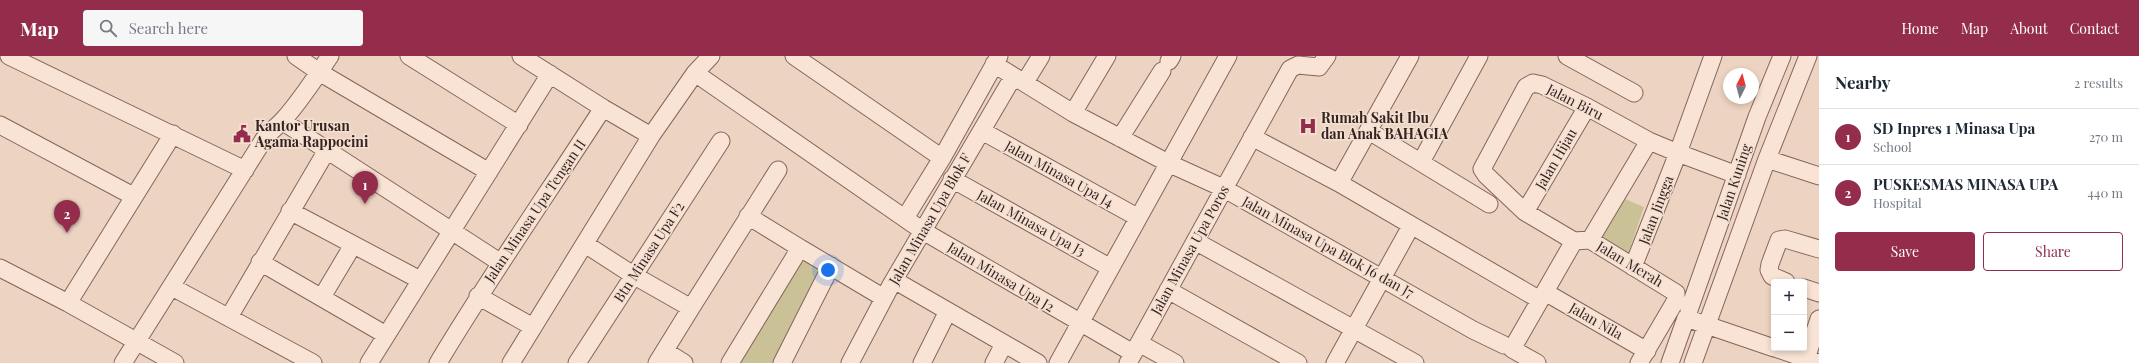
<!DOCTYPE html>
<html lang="en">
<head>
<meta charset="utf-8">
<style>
	:root { --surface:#fff; --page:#f6f6f7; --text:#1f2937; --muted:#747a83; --line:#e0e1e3; --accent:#942c4b }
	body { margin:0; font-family:"Playfair Display",serif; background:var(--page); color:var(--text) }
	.controls { position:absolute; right:12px; bottom:12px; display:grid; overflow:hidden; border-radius:4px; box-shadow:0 2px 6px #0003 }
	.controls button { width:36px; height:36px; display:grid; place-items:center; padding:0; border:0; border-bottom:1px solid var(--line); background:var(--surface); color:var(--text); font:20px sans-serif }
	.compass { position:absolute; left:1723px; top:12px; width:36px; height:36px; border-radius:50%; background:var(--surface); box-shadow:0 2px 6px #0003; rotate:6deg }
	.you { position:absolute; left:828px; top:214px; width:14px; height:14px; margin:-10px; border:3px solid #fff; border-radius:50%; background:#1a73e8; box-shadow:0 0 0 6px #1a73e833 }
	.badge { display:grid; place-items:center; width:26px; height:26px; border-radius:50%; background:var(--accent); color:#fff; font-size:13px; font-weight:700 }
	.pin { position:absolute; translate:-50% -33px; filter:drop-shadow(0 1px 2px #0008) }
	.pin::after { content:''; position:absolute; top:21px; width:14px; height:12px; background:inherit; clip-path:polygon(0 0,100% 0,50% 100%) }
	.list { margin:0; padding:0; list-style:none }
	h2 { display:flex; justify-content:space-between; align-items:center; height:52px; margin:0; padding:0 16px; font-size:17px }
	h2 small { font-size:13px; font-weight:400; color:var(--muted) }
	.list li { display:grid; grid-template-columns:26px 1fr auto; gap:12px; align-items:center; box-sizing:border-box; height:56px; padding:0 16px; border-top:1px solid var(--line) }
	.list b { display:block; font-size:15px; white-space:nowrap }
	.list p { margin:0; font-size:13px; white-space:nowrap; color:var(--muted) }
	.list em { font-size:13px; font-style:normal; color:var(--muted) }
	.actions { display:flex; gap:8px; padding:12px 16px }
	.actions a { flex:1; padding:9px 0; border:1px solid var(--accent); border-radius:4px; text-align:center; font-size:14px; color:var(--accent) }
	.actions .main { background:var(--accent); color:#fff }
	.icon { flex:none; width:22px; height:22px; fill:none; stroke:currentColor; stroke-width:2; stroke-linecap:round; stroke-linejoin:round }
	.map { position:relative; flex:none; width:1819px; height:307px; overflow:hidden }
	header { display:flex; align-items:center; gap:24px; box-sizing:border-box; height:56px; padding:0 20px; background:var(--accent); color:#fff }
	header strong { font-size:19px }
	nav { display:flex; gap:22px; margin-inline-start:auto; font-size:14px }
	.search { width:280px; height:36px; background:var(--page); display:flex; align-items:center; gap:10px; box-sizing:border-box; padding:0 14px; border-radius:4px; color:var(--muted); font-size:15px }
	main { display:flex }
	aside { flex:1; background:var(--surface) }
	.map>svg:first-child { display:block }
</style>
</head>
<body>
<header>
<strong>Map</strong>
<div class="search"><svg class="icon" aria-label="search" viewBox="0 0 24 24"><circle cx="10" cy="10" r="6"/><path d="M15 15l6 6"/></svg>Search here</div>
<nav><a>Home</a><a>Map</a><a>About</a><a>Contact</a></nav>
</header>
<main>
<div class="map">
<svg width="1819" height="307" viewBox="0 0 1819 307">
	<rect width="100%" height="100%" fill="#edd4c2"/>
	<!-- green -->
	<path fill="#cac197" d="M1613,138L1644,151L1627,201L1587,179Z
		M791,197L823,215L778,307H724Z"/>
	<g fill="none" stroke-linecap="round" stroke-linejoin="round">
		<!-- minor casing -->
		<g stroke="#86655a" stroke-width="19">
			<path id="minor" d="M9,0L245,114
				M296,0L319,16L489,116
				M409,0L519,69
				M521,0L603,52L651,80
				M794,0L942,102L999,0
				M1567,0L1634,37
				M1169,5L1172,0
				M994,8L1073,57L1168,107L1223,132L1473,274L1504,289
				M695,17L923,175L1133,297
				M1025,26L1041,0
				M1073,57L1107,0
				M282,65L501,207
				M0,69L133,140
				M982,75L1137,161
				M1369,75L1489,148
				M1252,81L1339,127L1540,244
				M1120,82L1162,15
				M1767,103L1819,120
				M1421,106L1479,0
				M952,123L1109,211
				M1339,127L1410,0
				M290,155L420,224
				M1525,156L1587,51
				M905,162L942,102
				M1590,184L1649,85
				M1195,185L1415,307
				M1574,185L1525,156L1486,119L1482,113L1526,31L1533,27L1542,29L1587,51L1649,85L1678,97L1713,0
				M1574,185L1590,184L1676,237V244L1639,307
				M585,188L633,219L691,252L778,114
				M800,192L884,242
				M260,206L386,279
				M1633,211L1678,97L1737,119
				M0,212L68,247L175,307
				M894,224L1038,307
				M1786,226L1772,220L1769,214L1770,208L1779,184L1785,183L1819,193
				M172,231L313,307
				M1804,232L1819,237
				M1168,234L1298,307
				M1545,236L1647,295
				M478,240L533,271
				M322,241L353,189
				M68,247L173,78
				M1689,254L1757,61L1782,0
				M229,261L327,94
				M1139,287L1175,307
				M1775,292L1819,307
				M665,295L684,307
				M1806,303L1819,263
				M123,307L264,83C270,75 278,70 284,63C301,44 315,22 330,0
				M369,307L550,18
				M438,307C490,220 548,137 603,52
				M511,307L651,80L695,17L711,0
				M577,307L721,85
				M657,307L691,252
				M730,307L800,192L748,160
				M782,307L831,210
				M850,307L891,229L1013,21
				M922,307L948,255
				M994,307L1004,288
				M1058,307L1228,0
				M1128,307L1290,13L1298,9L1319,11L1327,0
				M1335,307L1411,170
				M1537,307L1512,293L1574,185
				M1670,307L1686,262L1774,292
				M1693,307L1767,103L1808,0"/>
		</g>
		<!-- minor -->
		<use href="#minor" stroke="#f8e3d5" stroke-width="17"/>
	</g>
	<!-- icons -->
	<defs>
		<g id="hospital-bare" transform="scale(1.38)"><path d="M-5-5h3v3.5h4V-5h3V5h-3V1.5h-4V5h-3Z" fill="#942c4b" stroke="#f4e0d2" stroke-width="2.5" paint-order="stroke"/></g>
		<g id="civic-bare" transform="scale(1.38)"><path d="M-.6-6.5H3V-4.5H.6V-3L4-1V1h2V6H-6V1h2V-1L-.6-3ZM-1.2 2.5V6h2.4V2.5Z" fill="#942c4b" stroke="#f4e0d2" stroke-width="2.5" paint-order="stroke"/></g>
	</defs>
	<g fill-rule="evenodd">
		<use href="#hospital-bare" x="1308" y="70"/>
		<use href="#civic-bare" x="242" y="78"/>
	</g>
	<g text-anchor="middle" stroke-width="3" stroke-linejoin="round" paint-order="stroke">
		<!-- street labels -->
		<g font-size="14" fill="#36221e" stroke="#f4e0d2">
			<text transform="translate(1575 46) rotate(27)" y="5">Jalan Biru</text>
			<text transform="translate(1556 103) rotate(-60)" y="5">Jalan Hijau</text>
			<text transform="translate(1059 118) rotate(29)" y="5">Jalan Minasa Upa J4</text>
			<text transform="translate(1734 126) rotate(-71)" y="5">Jalan Kuning</text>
			<text transform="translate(1656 154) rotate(-69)" y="5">Jalan Jingga</text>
			<text transform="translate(535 155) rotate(-56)" y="5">Jalan Minasa Upa Tengan II</text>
			<text transform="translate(930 163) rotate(-60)" y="5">Jalan Minasa Upa Blok F</text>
			<text transform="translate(1031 167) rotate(29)" y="5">Jalan Minasa Upa J3</text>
			<text transform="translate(1328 191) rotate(29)" y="5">Jalan Minasa Upa Blok J6 dan J7</text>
			<text transform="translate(1190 194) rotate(-61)" y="5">Jalan Minasa Upa Poros</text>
			<text transform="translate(649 196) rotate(-57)" y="5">Btn Minasa Upa F2</text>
			<text transform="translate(1630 208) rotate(31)" y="5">Jalan Merah</text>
			<text transform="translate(1001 221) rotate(31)" y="5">Jalan Minasa Upa J2</text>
			<text transform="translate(1596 265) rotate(30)" y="5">Jalan Nila</text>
		</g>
		<!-- poi labels -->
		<g font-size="14" font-weight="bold" fill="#36221e" stroke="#f4e0d2" text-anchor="start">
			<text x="1321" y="67">Rumah Sakit Ibu<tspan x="1321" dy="16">dan Anak BAHAGIA</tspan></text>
			<text x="255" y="75">Kantor Urusan<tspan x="255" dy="16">Agama Rappocini</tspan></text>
		</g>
	</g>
</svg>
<div class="controls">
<button>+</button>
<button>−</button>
</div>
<svg class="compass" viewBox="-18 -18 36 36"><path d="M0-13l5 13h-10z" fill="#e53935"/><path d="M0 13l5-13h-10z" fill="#747a83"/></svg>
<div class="you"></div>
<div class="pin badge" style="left:365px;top:148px">1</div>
<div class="pin badge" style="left:67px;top:177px">2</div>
</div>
<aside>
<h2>Nearby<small>2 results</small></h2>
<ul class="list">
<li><span class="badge">1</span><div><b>SD Inpres 1 Minasa Upa</b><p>School</p></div><em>270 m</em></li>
<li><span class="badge">2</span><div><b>PUSKESMAS MINASA UPA</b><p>Hospital</p></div><em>440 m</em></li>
</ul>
<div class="actions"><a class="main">Save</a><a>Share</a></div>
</aside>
</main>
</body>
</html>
